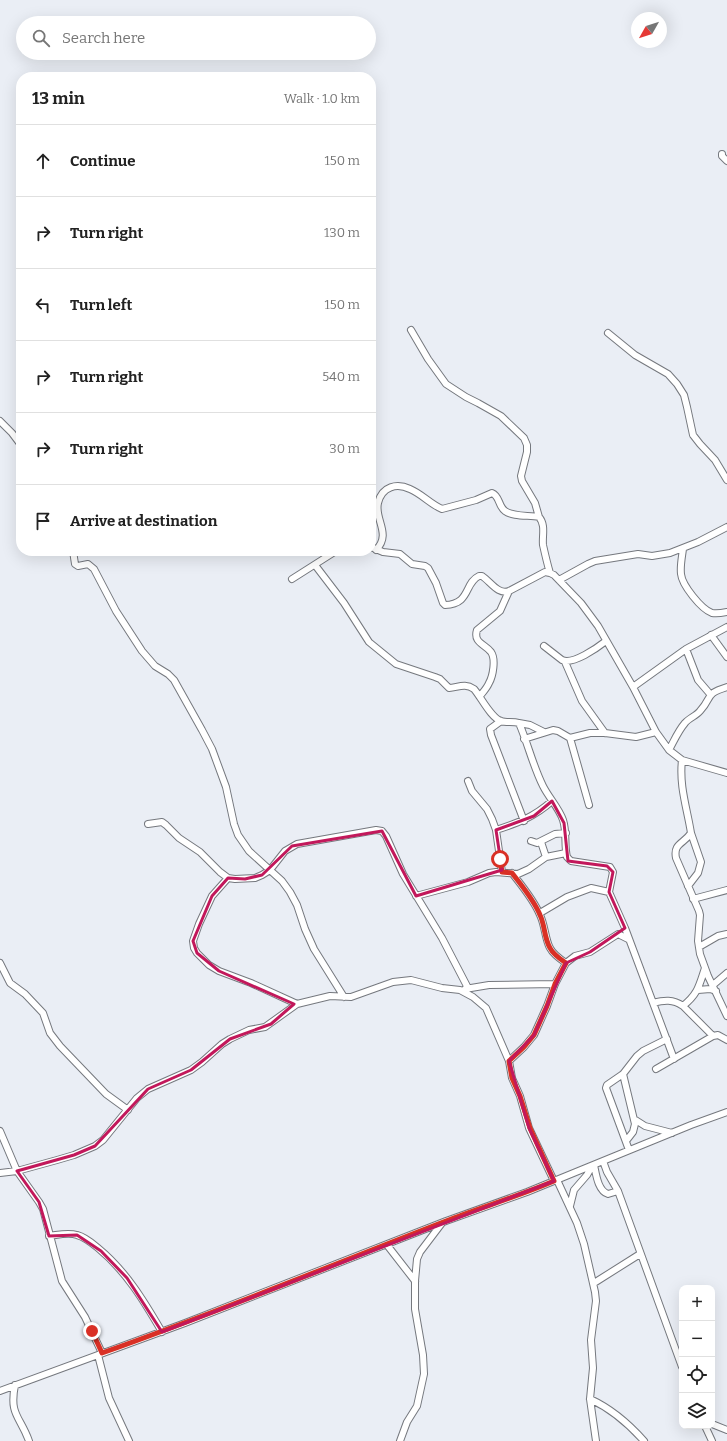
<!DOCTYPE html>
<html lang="en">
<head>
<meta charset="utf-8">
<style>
	:root { --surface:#fff; --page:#f2f2f2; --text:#222; --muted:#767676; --line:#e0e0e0 }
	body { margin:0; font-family:Bitter,serif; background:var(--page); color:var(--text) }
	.controls { position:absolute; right:12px; bottom:12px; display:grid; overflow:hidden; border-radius:8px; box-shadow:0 4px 16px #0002 }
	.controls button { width:36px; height:36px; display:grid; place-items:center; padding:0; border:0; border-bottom:1px solid var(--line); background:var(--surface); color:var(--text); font:20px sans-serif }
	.compass { position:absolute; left:631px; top:12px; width:36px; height:36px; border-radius:50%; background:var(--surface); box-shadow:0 4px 16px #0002; rotate:231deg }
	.stop { position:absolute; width:12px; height:12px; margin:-9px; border:3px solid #d93025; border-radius:50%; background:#fff }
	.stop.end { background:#d93025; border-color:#fff; box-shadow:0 1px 4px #0008 }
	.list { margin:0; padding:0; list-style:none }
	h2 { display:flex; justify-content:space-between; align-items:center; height:52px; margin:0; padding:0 16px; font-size:17px }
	h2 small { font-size:13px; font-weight:400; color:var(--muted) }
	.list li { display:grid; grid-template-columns:26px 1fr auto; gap:12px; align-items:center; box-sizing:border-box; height:72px; padding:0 16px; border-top:1px solid var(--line) }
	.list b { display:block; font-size:15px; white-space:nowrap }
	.list em { font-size:13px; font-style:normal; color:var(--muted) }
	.icon { flex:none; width:22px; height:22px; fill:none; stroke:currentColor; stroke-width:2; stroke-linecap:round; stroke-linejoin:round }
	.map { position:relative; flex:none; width:727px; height:1441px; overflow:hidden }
	.search { position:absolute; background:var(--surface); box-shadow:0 4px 16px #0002; left:16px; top:16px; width:360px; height:44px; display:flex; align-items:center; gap:10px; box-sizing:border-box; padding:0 14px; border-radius:22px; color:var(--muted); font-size:15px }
	.panel { position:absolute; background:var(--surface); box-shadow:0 4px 16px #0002; left:16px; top:72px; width:360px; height:484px; border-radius:16px }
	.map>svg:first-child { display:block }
</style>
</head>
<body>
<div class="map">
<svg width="727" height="1441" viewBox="0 0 727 1441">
	<rect width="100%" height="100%" fill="#eaeef5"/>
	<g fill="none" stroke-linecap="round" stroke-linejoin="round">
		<!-- street casing -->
		<g stroke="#75787e" stroke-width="8">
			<path id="street" d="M722,154V156L727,161
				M411,330L428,359L446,384L466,397L478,403L501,416L524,438L527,445V452L521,476L522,481L535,503L539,517
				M608,333L635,355L668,374L677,384L684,395L687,407L693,435L700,444L715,460L727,480
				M0,421L12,433L21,445
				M371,547L383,552L400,554L412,564L425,566L428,568L436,583L443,603L445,605C471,604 464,583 479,576H482C491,582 498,595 509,591L545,572L550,573L554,575L581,603L598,626L633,687L656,732L669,750L682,760L727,773
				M683,549C682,557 680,566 681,574C682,585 701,609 712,613C717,614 722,613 727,612
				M376,550C392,534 374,519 378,503C382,486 397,483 410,489C422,494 430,504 442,509L476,500L492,493C500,496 498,506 505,511C513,517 529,515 539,517C546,525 542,536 543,545C545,554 547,563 550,573
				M73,551L75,564L78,566L88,564L94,569L116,611L142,651L155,666L168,674L174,680L202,730L212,749L226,787L234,824L238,835L249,851L282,881L290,892L297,905L305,929L314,949L344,997
				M315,565L344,603L369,642L396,664L435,677L440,679L449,688C459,687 465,683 474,689C481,697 491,718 501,721C506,723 513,721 519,723C528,744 533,766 543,786C549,798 559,808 563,820C567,832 564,845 567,857L571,861L610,867L613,872L609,892L625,928L674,1059
				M292,579L336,551
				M559,580L588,564L595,561L638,554L652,556L670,553L698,542L727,527
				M711,635L727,657
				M544,646L562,660C573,665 597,648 606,641
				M686,649L698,680L710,694
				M565,662L582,701L605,733
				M633,687L686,649L727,627
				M480,696C483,692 487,688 489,683C493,676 496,659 491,652C485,644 473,643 477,630L500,611L509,591
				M501,721L490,729L491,735L524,821
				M519,723L530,725L544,732
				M570,738L589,805
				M524,739L553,730L558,731L570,738L590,733H605L636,737L656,732
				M669,750C674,741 678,731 685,723C689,718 696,716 700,711C713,697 704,694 727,687
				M682,760C679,786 687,808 691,833C684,844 673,843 676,858L699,911L700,915L698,941L700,954L708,976L727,1016
				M468,781L472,791L487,809L492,819L496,830L502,872
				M148,824L162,822L166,825L179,838L200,852L220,872L228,878L235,879L255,878L262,875L270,870L285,851L297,844L376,830L382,831L386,836L403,874L442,938L468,988
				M496,830C518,823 534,817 552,801
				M531,841L537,843L555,834L566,833
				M541,842L546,857
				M512,873C522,886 534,900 540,915C545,925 545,939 550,948C553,954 560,959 566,963
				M228,878L212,896L199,924L193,941L194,948L197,953L209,965L219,971L251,983L297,1004
				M688,886L698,873L701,862L691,833
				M416,896L468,882L489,873L496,872L518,874L529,869L546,857L566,853
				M693,899L727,890
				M540,913L567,897L591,888L609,892
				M699,947L718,936L727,934
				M0,963L10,983L25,994L43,1013L50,1033L60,1046L106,1094L128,1110
				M713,985L727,973
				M465,989L489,985L555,984
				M698,990L710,989L716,991
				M653,1003C664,1000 673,999 683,1006L713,1036
				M683,1006C698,994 699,986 705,968
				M509,1061L524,1047L534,1035L547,1006L555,984L566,963L575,956L590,952L618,934L628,939
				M656,1069L713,1036L718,1035L727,1040
				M623,1074L635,1124L633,1132L626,1141
				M634,1119L645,1126L672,1133
				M0,1131L17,1171L39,1202L43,1209L62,1281L85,1317L102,1353
				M629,1150L606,1088L607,1085L623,1074L637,1056L643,1051L667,1039
				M603,1161L607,1172L618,1191L682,1367
				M594,1165C596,1174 598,1191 608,1194L618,1191
				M0,1173L17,1171L57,1160L74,1155L95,1146L103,1140L137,1098L148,1089L191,1070L202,1062L222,1044L230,1039L249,1030L265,1027L297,1004L330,996L351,997L393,982L411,980L442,988L460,990L473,997L486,1008L509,1061L512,1078L520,1096L529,1128L554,1181
				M557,1180L577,1223L584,1244L595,1292L596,1301L591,1340L593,1368L590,1399L596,1441
				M570,1206L574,1190L587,1175L592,1166
				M49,1236C58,1235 68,1232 77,1235C85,1237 92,1243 98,1248C126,1271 144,1301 162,1332
				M387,1245L415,1281
				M594,1283L640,1254
				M98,1355L109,1398L129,1441
				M15,1385C9,1415 20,1416 29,1441
				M0,1391L185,1323L446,1221L527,1192L691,1125L727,1112
				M590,1399C612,1409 628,1423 644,1441
				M712,1424L727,1430
				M705,1426L712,1441
				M400,1441L407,1422L417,1406L424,1374L423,1355L415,1309V1281L417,1259L420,1252L442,1223"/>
		</g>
		<!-- street -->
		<use href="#street" stroke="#fff" stroke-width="6"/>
	</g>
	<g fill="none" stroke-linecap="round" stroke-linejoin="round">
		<!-- route -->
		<path stroke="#d93025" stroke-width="5" d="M92,1331L102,1353C218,1312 332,1265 446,1221C482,1207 519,1196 554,1181L530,1128L520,1096L512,1078L509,1061L524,1047L534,1035L547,1006L555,984L566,963C560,959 553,954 550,948C544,938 545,925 540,915C534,900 522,886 512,873L502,872L500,859"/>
	</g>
	<!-- marked area -->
	<path fill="none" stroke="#c2185b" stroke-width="3" stroke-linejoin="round" d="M552,801L564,823L568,861L607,866L613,872L609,892L625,928L590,952L566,963L534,1035L509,1061L529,1128L554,1181L162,1332L127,1278L101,1251L77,1235L49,1236L39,1202L17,1171L74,1155L95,1146L148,1089L191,1070L230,1039L271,1024L294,1004L219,971L197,953L193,941L212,896L228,878L245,879L262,875L292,846L382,831L416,896L502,870L496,830L534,816Z"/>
</svg>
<div class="controls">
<button>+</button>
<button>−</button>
<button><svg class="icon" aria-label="locate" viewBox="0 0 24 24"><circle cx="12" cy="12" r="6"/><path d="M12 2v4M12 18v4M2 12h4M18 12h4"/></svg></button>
<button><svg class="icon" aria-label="layers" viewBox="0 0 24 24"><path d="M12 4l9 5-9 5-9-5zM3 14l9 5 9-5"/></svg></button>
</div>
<svg class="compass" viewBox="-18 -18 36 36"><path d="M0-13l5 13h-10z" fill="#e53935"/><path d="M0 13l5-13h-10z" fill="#767676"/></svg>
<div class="stop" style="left:500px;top:859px"></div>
<div class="stop end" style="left:92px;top:1331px"></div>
<div class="search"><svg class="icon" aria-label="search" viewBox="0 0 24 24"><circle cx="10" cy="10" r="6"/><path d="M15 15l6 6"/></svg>Search here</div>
<section class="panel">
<h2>13 min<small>Walk · 1.0 km</small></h2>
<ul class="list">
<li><svg class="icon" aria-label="ahead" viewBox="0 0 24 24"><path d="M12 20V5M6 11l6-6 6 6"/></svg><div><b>Continue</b></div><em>150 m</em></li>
<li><svg class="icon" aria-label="right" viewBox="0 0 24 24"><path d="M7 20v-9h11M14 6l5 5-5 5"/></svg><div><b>Turn right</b></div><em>130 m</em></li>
<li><svg class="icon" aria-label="left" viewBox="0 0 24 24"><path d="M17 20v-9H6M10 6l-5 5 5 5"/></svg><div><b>Turn left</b></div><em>150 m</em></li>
<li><svg class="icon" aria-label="right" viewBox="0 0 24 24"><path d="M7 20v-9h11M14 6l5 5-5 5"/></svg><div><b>Turn right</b></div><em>540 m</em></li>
<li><svg class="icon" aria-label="right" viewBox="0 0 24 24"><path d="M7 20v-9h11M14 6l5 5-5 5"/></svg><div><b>Turn right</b></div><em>30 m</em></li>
<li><svg class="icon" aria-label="arrive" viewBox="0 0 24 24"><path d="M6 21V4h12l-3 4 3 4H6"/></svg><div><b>Arrive at destination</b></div></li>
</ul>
</section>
</div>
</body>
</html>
